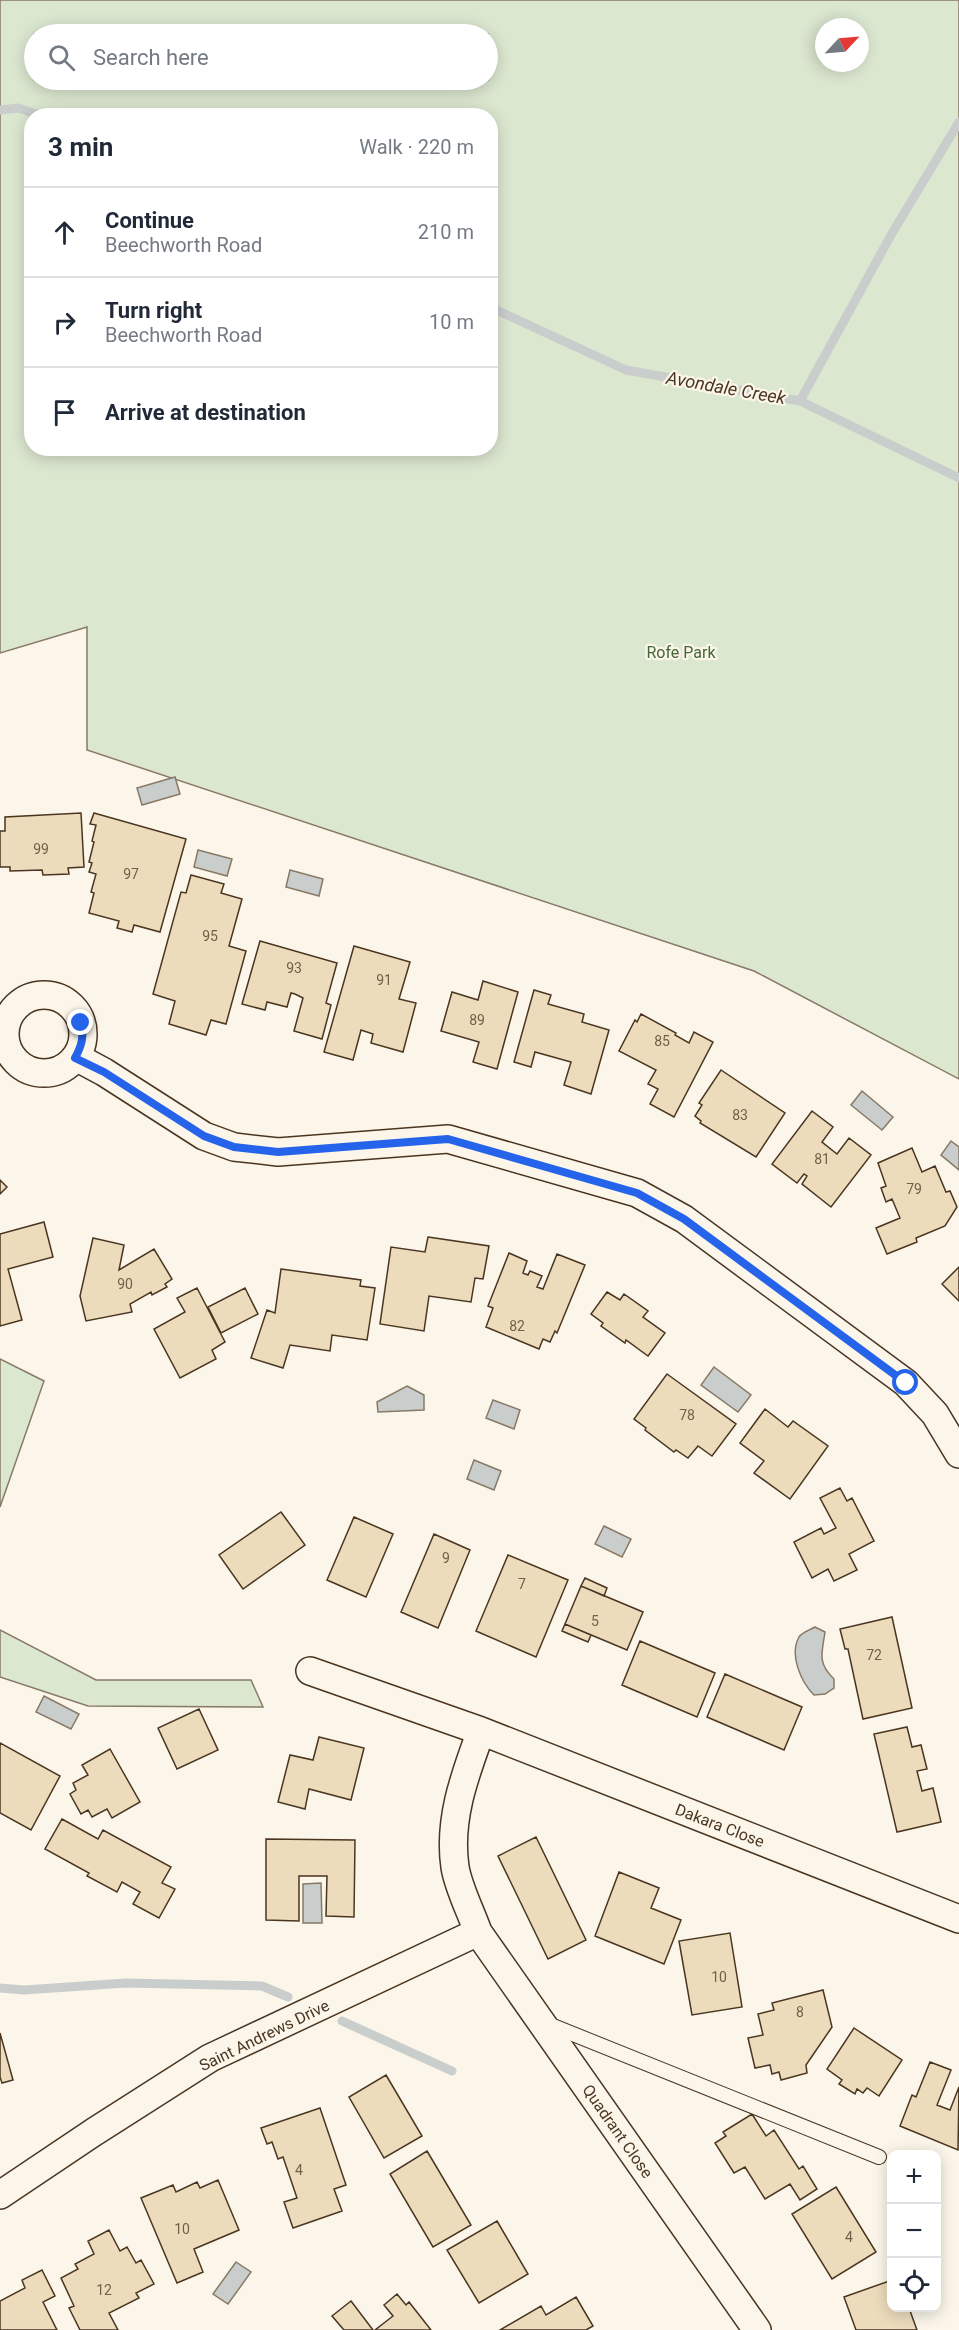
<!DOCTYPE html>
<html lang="en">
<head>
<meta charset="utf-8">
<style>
	:root { --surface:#fff; --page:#f6f6f7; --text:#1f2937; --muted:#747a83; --line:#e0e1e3 }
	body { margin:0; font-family:Roboto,sans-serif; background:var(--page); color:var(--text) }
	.controls { position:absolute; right:18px; bottom:18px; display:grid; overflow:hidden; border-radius:12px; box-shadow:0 3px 15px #0003 }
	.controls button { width:54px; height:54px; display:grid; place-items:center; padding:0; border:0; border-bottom:2px solid var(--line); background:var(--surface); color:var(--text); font:30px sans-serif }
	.compass { position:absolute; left:815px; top:18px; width:54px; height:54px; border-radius:50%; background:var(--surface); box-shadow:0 3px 15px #0003; rotate:64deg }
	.stop { position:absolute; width:18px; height:18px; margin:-14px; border:4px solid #2563eb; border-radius:50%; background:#fff }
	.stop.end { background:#2563eb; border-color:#fff; box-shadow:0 2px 6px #0008 }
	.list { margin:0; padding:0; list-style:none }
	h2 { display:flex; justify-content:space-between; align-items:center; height:78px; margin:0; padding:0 24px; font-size:26px }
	h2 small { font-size:20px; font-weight:400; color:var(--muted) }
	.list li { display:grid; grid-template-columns:39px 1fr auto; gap:18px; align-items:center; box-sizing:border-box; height:90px; padding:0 24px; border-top:2px solid var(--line) }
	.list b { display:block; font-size:22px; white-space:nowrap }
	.list p { margin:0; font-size:20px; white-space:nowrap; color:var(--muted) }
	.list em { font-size:20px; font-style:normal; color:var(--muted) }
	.icon { flex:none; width:33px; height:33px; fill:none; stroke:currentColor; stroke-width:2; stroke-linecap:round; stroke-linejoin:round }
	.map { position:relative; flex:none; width:959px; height:2330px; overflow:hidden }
	.search { position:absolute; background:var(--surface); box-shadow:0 3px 15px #0003; left:24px; top:24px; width:474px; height:66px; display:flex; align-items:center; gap:15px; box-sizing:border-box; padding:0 21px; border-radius:33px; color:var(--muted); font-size:22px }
	.panel { position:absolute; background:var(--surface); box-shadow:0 3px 15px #0003; left:24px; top:108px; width:474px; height:348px; border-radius:24px }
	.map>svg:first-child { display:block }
</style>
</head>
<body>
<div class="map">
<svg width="959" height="2330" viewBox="0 0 959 2330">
	<rect width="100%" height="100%" fill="#fbf6e9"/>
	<!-- green -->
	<path fill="#dce7d0" stroke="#887966" stroke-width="1.5" fill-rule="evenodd" d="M0,0H959V1079L754,971L87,750V627L0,653ZM824,27H860V63H824ZM34,34H488V80H34ZM32,116H490V448H32Z
		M0,1359L44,1381L0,1507Z
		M0,1630L96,1680H251L263,1707L88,1706L0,1677Z"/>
	<!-- water -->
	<path fill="#c9cecd" stroke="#887966" stroke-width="1.5" d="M175,777L180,794L142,805L137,788Z
		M198,850L232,859L227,876L194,867Z
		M290,870L323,879L319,896L286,887Z
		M862,1091L893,1117L882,1130L851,1105Z
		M951,1141L959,1147V1170L941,1155Z
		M714,1367L751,1395L738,1412L701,1385Z
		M407,1386L424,1395V1410L378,1412L377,1402Z
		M493,1400L520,1410L514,1429L486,1418Z
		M474,1460L501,1471L494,1490L467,1479Z
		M604,1526L631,1539L622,1557L595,1544Z
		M815,1627L825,1632C822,1653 817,1663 834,1679V1688L825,1694L814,1695C801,1682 789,1655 799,1637C802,1632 810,1630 815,1627Z
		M44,1696L79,1714L71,1729L36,1712Z
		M321,1883L322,1923H303V1884Z
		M236,2262L251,2272L228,2304L213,2294Z"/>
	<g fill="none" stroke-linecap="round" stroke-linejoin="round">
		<!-- stream -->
		<path stroke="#c9cecd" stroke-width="9" d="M0,110L18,108L42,116
			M490,307L626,370L800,401L959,478
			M800,401L891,235L959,122
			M0,1988L24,1990L126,1983L262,1986L288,1997
			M342,2021L452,2071"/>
	</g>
	<!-- building -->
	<path fill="#ecdcbc" stroke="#4a3520" stroke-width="1.5" d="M81,813L84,867L68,868L69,874L43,875L42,870L10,871V867H0V831H5V817Z
		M94,813L186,839L160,932L134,925L132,932L117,928L119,921L89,913L94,893L91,892L96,874L89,872L92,863L89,862L94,842L92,841L96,825L90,824Z
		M191,875L224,884L221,893L242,899L229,946L246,951L226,1024L211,1020L206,1035L169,1024L175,1001L153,994L181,892L186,893Z
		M260,941L337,963L326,1003L331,1005L322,1039L294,1031L303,998L295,994L291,993L287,1007L267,1002L265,1010L242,1004Z
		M354,946L410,962L399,999L416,1003L403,1052L371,1043L373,1034L361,1030L353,1060L324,1052Z
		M483,981L518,992L497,1069L473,1062L479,1042L441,1031L452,992L478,1000Z
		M534,990L551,995L548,1004L584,1014L582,1022L609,1030L591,1094L564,1085L571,1062L535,1052L531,1067L514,1062Z
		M641,1014L676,1033L675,1035L689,1043L694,1032L713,1042L674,1117L650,1104L658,1089L648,1084L656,1070L619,1051L635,1020L637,1022Z
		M721,1070L785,1113L756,1157L700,1123L701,1121L695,1116L702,1105L699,1103Z
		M812,1111L833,1127L822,1142L837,1154L849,1138L871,1155L831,1207L802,1184L807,1176L804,1174L797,1183L772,1164Z
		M912,1148L922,1172L935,1166L946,1192L950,1191L957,1207L945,1226L916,1238L917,1242L887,1254L876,1228L900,1218L892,1199L886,1202L881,1188L886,1186L878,1163Z
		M0,1180L7,1187L0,1194Z
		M44,1222L53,1257L8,1269L22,1320L0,1326V1234Z
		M428,1237L489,1246L483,1279L475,1278L471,1302L429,1296L424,1331L380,1324L391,1247L425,1252Z
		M93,1238L124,1245L119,1270L154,1249L172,1279L165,1284L167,1287L152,1295L151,1292L130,1304L132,1312L86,1321L80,1296Z
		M509,1253L527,1261L523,1273L528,1275L530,1271L542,1276L537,1287L543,1289L557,1254L585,1265L557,1333L555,1331L550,1342L543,1339L539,1349L486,1327L493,1308L488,1306Z
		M959,1267V1301L942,1284Z
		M281,1269L361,1280L360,1286L375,1288L367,1340L332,1335L330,1351L290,1345L283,1368L251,1358L267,1310L275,1313Z
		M197,1288L225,1342L212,1350L216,1359L180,1378L154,1329L185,1312L177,1298Z
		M245,1288L258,1314L221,1333L208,1307Z
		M607,1292L620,1300L624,1294L648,1311L643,1317L665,1333L648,1356L626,1340L625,1343L601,1326L603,1323L591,1314Z
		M667,1374L736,1424L712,1456L698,1446L688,1458L676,1450L674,1452L645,1430L646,1428L634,1419Z
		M765,1409L788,1427L793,1421L828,1446L790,1499L754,1473L764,1461L740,1443Z
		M840,1488L847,1501L852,1498L874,1541L849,1554L857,1570L834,1581L828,1569L812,1578L794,1542L821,1528L824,1534L836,1528L820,1498Z
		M281,1512L305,1545L243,1589L219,1555Z
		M354,1517L393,1534L366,1597L327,1580Z
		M434,1534L470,1550L438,1628L401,1612Z
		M508,1555L568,1580L536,1657L476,1631Z
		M585,1578L607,1588L604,1596L581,1586Z
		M581,1586L643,1612L627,1650L565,1624Z
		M892,1617L912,1708L863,1719L848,1649H845L840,1629Z
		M565,1624L591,1635L588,1642L562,1631Z
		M640,1641L715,1673L697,1717L622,1685Z
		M725,1674L802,1707L784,1750L707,1717Z
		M199,1709L218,1750L177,1769L158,1728Z
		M907,1727L912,1747L921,1745L927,1769L917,1771L922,1791L933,1788L941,1822L897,1832L874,1734Z
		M319,1737L364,1748L351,1800L309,1789L305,1809L278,1802L290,1755L313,1760Z
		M0,1743L60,1776L31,1830L0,1813Z
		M110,1749L140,1802L112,1818L107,1809L92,1817L88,1810L81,1814L70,1794L76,1790L73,1783L88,1775L82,1765Z
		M62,1819L98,1839L103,1830L171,1867L162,1883L175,1889L159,1918L133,1904L140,1892L122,1882L117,1892L87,1876L89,1873L45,1849Z
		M536,1837L586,1940L548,1959L498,1856Z
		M266,1839L355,1840L354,1917L326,1916L327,1876H299V1921L266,1920Z
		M619,1872L659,1888L651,1908L681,1920L664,1964L595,1936Z
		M730,1933L742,2007L692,2015L679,1941Z
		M823,1990L832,2027L806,2065L807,2073L781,2080L779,2072L772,2074L770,2065L755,2068L748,2038L763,2035L758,2014L774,2010L772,2003Z
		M854,2028L902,2060L879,2096L867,2088L863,2093L857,2089L855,2094L839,2084L842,2080L827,2069Z
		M0,2033L13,2080L2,2083L0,2077Z
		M930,2062L951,2070L937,2105L950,2110L959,2087L958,2150L900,2126L912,2095L916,2097Z
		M386,2075L422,2136L384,2158L349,2097Z
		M320,2108L346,2185L334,2189L342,2211L293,2228L284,2202L297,2198L283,2157L278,2159L272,2142L267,2144L261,2128Z
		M752,2114L766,2136L774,2130L799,2169L803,2166L817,2189L800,2200L790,2184L765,2199L745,2167L734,2173L715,2143L726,2136L723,2132Z
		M427,2151L471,2225L433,2247L390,2174Z
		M218,2180L239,2230L194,2249L203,2272L177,2283L141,2198L173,2185L176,2192L197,2182L200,2188Z
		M836,2187L876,2252L832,2279L792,2214Z
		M497,2221L528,2274L479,2303L447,2250Z
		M109,2230L120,2251L127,2247L136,2263L141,2260L154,2284L136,2293L139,2298L109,2313L118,2330H80L69,2308L74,2306L61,2278L78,2269L75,2264L94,2254L88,2241Z
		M42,2270L55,2296L43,2302L57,2330H0V2301L25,2288L22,2280Z
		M892,2280V2308H909L917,2330H856L844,2297Z
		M397,2294L406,2305L409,2302L431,2330H375L393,2316L384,2305Z
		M576,2297L593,2326L586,2330H500L541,2306L546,2315Z
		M351,2301L373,2330H344L332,2316Z"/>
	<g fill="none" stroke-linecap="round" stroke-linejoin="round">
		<!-- service casing -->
		<g stroke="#4a3520" stroke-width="16">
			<path id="service" d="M548,2024L879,2157"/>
		</g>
		<!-- minor casing -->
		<g stroke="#4a3520" stroke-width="30">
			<path id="minor" d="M5 1034a39 39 0 1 1 78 0a39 39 0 1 1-78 0Z
				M76,1057L104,1072L204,1136L234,1147L278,1152L448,1139L637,1193L684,1219L906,1383L935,1414L959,1454
				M310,1671L481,1731
				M0,2195L94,2132L210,2058L478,1932
				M757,2330L478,1932C471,1912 458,1887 455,1867C448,1819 465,1775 481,1731L959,1919"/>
		</g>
		<!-- service -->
		<use href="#service" stroke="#fbf6e9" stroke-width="14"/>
		<!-- minor -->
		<use href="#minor" stroke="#fbf6e9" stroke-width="27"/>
	</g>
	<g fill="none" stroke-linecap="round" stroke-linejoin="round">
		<!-- route -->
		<path stroke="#2563eb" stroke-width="8" d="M81,1023C84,1037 82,1045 75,1058L104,1072L204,1136L234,1147L278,1152L448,1139L637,1193L684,1219L906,1383"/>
	</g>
	<g text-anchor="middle" stroke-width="4.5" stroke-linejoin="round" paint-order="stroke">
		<!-- number labels -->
		<g font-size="14" fill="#725f47">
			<text x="41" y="854">99</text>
			<text x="131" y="879">97</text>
			<text x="210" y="941">95</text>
			<text x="294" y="973">93</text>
			<text x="384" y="985">91</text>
			<text x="477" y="1025">89</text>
			<text x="662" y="1046">85</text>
			<text x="740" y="1120">83</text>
			<text x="822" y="1164">81</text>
			<text x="914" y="1194">79</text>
			<text x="125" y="1289">90</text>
			<text x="517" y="1331">82</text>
			<text x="687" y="1420">78</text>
			<text x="446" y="1563">9</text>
			<text x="522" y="1589">7</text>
			<text x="595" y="1626">5</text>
			<text x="874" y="1660">72</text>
			<text x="719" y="1982">10</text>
			<text x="800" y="2017">8</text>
			<text x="299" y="2175">4</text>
			<text x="182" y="2234">10</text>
			<text x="849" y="2242">4</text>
			<text x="104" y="2295">12</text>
		</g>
		<!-- park labels -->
		<g font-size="16" fill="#436837" stroke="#fbf6e9">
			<text x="681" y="658">Rofe Park</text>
		</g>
		<!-- street labels -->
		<g font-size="16" fill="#4a3520" stroke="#fbf6e9">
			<text transform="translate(720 1825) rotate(21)" y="6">Dakara Close</text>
			<text transform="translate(264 2035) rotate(-26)" y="6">Saint Andrews Drive</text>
			<text transform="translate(618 2131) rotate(55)" y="6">Quadrant Close</text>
		</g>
		<!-- water labels -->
		<g font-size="18" font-style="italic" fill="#4a3520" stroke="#fbf6e9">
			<text transform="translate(726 388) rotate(10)" y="6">Avondale Creek</text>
		</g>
	</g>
</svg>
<div class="controls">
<button>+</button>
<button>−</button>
<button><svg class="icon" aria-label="locate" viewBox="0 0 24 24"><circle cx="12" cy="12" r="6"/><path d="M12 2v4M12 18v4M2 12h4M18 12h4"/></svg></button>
</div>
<svg class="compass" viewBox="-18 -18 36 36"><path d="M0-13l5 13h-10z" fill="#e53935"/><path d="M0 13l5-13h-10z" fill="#747a83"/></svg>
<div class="stop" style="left:906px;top:1383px"></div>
<div class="stop end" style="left:81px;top:1023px"></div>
<div class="search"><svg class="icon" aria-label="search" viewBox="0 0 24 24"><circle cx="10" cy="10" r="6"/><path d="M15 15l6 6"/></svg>Search here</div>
<section class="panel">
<h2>3 min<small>Walk · 220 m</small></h2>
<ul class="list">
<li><svg class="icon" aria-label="ahead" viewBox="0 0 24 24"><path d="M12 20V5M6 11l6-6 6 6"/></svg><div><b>Continue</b><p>Beechworth Road</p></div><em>210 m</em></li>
<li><svg class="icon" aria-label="right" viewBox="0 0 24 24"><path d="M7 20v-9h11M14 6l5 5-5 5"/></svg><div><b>Turn right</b><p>Beechworth Road</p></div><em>10 m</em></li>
<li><svg class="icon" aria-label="arrive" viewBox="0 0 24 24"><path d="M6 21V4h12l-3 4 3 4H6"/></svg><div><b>Arrive at destination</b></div></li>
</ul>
</section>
</div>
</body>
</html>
